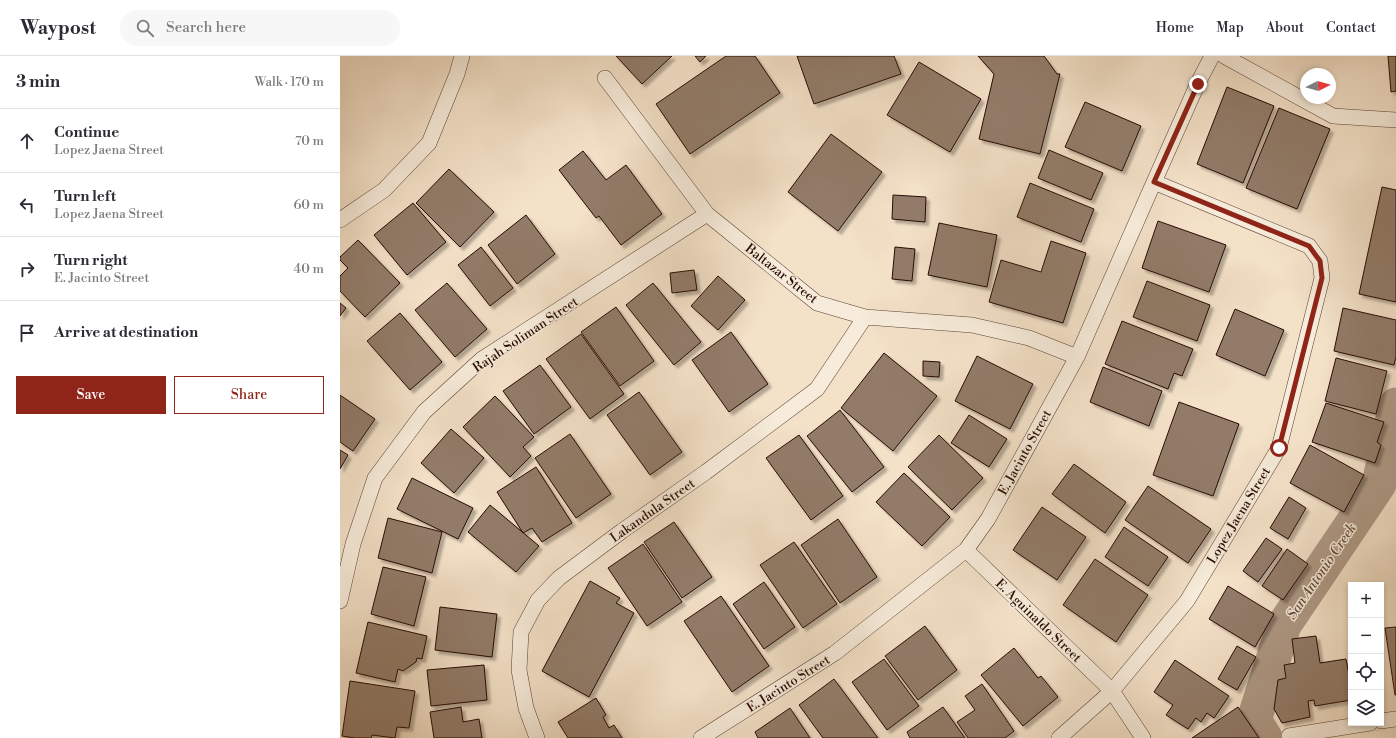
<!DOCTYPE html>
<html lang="en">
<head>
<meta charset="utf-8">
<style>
	:root { --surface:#fff; --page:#f7f7f7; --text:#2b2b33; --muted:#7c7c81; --line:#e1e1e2; --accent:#8f2418 }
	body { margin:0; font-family:"Libre Bodoni",serif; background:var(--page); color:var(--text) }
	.controls { position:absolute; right:12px; bottom:12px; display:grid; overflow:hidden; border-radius:0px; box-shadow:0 2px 6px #0003 }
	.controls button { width:36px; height:36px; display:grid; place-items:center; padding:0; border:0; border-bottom:1px solid var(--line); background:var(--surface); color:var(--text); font:20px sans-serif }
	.compass { position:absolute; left:960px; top:12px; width:36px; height:36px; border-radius:50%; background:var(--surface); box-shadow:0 2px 6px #0003; rotate:84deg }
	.stop { position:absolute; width:12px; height:12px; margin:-9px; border:3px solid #8f2418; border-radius:50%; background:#fff }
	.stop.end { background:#8f2418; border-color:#fff; box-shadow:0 1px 4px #0008 }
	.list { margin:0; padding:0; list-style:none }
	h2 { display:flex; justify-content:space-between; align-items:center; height:52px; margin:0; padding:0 16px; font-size:17px }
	h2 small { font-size:13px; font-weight:400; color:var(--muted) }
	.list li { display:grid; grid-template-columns:26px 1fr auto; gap:12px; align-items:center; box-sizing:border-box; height:64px; padding:0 16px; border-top:1px solid var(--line) }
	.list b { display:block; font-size:15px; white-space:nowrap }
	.list p { margin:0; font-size:13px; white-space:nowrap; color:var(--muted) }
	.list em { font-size:13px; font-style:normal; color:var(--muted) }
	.actions { display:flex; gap:8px; padding:12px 16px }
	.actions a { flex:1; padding:9px 0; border:1px solid var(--accent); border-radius:0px; text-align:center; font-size:14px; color:var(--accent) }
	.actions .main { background:var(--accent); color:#fff }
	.icon { flex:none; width:22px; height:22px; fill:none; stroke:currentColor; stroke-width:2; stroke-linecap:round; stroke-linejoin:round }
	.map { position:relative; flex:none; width:1056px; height:682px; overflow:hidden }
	header { display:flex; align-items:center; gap:24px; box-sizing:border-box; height:56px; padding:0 20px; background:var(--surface); border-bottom:1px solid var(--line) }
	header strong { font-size:19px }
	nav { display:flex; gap:22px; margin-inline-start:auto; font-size:14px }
	.search { width:280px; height:36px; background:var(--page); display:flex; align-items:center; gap:10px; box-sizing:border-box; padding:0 14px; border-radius:22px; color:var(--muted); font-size:15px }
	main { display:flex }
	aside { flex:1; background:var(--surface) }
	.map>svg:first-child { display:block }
</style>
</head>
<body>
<header>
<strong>Waypost</strong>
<div class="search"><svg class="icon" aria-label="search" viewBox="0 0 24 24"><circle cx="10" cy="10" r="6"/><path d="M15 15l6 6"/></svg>Search here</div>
<nav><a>Home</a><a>Map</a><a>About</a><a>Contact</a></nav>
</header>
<main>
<aside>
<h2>3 min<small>Walk · 170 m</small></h2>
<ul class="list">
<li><svg class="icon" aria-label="ahead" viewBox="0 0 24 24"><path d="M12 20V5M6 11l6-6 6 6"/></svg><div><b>Continue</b><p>Lopez Jaena Street</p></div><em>70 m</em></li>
<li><svg class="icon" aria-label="left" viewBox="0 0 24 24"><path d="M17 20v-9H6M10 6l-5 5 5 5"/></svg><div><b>Turn left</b><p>Lopez Jaena Street</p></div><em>60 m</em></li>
<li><svg class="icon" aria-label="right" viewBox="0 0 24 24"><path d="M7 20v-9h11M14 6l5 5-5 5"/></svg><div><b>Turn right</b><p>E. Jacinto Street</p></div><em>40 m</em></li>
<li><svg class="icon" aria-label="arrive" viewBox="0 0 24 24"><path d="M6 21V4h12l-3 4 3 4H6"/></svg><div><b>Arrive at destination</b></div></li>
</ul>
<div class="actions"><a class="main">Save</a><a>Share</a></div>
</aside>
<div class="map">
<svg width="1056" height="682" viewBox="0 0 1056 682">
	<defs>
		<filter id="shadow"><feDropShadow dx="3.5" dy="3.5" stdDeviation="1" flood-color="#0004"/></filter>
	</defs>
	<rect width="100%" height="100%" fill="#f3e1c8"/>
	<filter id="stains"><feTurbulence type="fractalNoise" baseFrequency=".005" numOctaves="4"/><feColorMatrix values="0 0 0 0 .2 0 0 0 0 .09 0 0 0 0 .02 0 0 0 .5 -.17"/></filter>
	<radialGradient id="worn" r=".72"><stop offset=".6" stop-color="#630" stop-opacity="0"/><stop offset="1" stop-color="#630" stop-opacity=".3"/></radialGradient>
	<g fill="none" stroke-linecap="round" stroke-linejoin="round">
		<!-- river -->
		<path stroke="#ae9985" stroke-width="35" d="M925,682L914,664L944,569L1039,428L1056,349"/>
	</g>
	<!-- building -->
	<path fill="#927b69" stroke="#290c03" filter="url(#shadow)" d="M276,0H332L302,28Z
		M355,0H366L360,6Z
		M386,0H415L440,37L350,98L316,48Z
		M457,0H554L561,18L474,48Z
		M638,0H704L717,18H720L700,98L639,83L654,18Z
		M1048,0H1056V35L1051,36Z
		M579,6L641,43L610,96L547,59Z
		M887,31L934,50L903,127L857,108Z
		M745,46L801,70L782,115L725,91Z
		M939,52L990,73L957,153L906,132Z
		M491,78L542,116L498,175L448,136Z
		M709,94L763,117L751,144L698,122Z
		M243,95L266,124L286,109L322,158L281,189L259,160L256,162L219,114Z
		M109,113L154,156L120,191L76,147Z
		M690,127L754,153L741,186L677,161Z
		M1042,131L1056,134V246L1019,238Z
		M553,139L586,141L585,166L552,163Z
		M73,147L106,186L67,219L34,179Z
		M186,159L215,198L177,228L148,189Z
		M818,165L886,189L869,236L802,212Z
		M599,167L657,179L647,231L588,219Z
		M18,184L60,227L25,261L0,235V220L8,212L0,204V201Z
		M711,185L746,197L723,267L649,246L661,204L701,216Z
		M141,191L173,232L150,250L118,209Z
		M555,191L575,193L572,225L552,223Z
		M354,214L357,234L332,237L330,217Z
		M378,220L405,244L378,274L351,250Z
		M807,225L870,249L857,285L793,261Z
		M107,227L147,273L115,301L75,254Z
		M313,227L361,286L334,309L286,249Z
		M0,247L6,252L0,260Z
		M276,251L314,305L280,330L241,276Z
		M1003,252L1056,264V301L1054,309L994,295Z
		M895,253L944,274L925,320L876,299Z
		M60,257L102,306L70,334L27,285Z
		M782,265L853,293L842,320L834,317L828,333L765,308Z
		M391,276L428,328L389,356L352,304Z
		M241,278L284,338L250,363L206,303Z
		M544,297L597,340L553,395L501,352Z
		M637,300L693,328L670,373L615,345Z
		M996,302L1047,315L1036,358L985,345Z
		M583,305L600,306L599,321L583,320Z
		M200,309L231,351L194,378L163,335Z
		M763,311L822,335L809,370L750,346Z
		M299,336L342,396L310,419L267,359Z
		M0,339L35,363L13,395L0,386Z
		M155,340L194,381L183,391L191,400L170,421L123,371Z
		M839,346L899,368L873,440L813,419Z
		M986,347L1044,366L1037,386L1041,389L1035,407L972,386Z
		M500,354L544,411L512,436L467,380Z
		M629,359L667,383L649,411L611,387Z
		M111,373L144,402L114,437L81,407Z
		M230,378L271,438L236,462L195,402Z
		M459,379L503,440L471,464L426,402Z
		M599,379L643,422L612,454L568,411Z
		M970,389L1024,419L1004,456L950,427Z
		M0,394L8,399L0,413Z
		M734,408L786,446L765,477L712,438Z
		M196,411L232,467L202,486L192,472L183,477L157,436Z
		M564,417L610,461L582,490L536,446Z
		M72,422L133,452L118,483L57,453Z
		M808,430L871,473L848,507L785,464Z
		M949,441L966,452L948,483L930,472Z
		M150,449L199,490L176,516L128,476Z
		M702,451L746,481L717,524L673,494Z
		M48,462L102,476L92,517L38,502Z
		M498,463L537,521L500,547L461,489Z
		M334,466L372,521L342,542L304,486Z
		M784,471L828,501L808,530L765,501Z
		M926,482L942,493L918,526L903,515Z
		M454,486L497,548L463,572L420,509Z
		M303,488L342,546L307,570L268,512Z
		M947,493L968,508L943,544L922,530Z
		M755,503L808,539L776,586L723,549Z
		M43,511L86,521L74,570L31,558Z
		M250,525L280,542L276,547L294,557L249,641L202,615Z
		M424,526L455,571L424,593L393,548Z
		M888,530L934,558L915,591L869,563Z
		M381,540L429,610L392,636L344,565Z
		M100,551L157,558L152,601L95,594Z
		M28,566L87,580L82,603L77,602L76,606L63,615L58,613L55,626L16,617Z
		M585,570L617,614L578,644L545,600Z
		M1056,571V639H1055L1045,572Z
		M976,580L980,607L1006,603L1011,630V644L975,650L974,644L968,645L970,661L942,667L934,653L938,624L946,622L944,609L955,607L952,583Z
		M897,590L916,601L897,634L878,623Z
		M674,592L698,622L701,620L718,641L683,670L641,619Z
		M544,603L579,650L547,674L512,626Z
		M835,604L889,640L874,662L867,657L861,666L856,662L848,673L826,659L833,649L814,636Z
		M144,609L147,644L91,650L87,614Z
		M494,623L538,682H483L459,649Z
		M10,625L75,635L69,672L57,671L55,682L32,679L31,682H15L2,680Z
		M642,628L674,675L665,682H628L617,666L635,654L625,640Z
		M256,642L266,659L263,661L269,672L274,669L282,682H228L218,666Z
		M121,651L123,666L139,663L142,682H94L90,656Z
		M603,651L625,682H570L567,676Z
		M898,651L919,682H852Z
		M450,652L470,682H418L415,676Z"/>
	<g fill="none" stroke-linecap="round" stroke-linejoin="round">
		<!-- street casing -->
		<g stroke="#5c4134" stroke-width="16">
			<path id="street" d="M884,0L993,60L1056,64
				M265,22L367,158L477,247L525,261L632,269L689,282L737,301
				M0,164L44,134L89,87L117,18L122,0
				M626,494L772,635L803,682
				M0,545L13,488L35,422L84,356L142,303L367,158
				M1041,665L1056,663
				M949,680L1030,667
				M197,682L186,652L179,614L181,576L198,544L219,522L282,475L366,416L477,333L525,261
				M361,682L495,597L626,494L648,463L737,301L814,126L858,27L872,0
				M719,682L772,635L847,545L939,392L982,222L980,205L969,190L814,126"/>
		</g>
		<!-- street -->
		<use href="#street" stroke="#f7ecdb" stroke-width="15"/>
	</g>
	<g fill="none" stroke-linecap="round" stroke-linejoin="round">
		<!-- route -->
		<path stroke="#8f2418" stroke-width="5" d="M858,28L814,126L969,190L980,205L982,222L939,392"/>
	</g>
	<g text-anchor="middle" stroke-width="3" stroke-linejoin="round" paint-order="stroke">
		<!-- street labels -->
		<g font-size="13" fill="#290c03" stroke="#f7ecdb">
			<text transform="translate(442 217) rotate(38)" y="5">Baltazar Street</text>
			<text transform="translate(185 278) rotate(-34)" y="5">Rajah Soliman Street</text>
			<text transform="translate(684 396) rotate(-61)" y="5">E. Jacinto Street</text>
			<text transform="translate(312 454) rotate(-35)" y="5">Lakandula Street</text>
			<text transform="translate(898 459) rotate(-59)" y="5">Lopez Jaena Street</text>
			<text transform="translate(699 564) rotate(44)" y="5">E. Aguinaldo Street</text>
			<text transform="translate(448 627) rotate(-32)" y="5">E. Jacinto Street</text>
		</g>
		<!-- water labels -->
		<g font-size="14" font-style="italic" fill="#654b3e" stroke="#f7ecdb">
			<text transform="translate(981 515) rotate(-56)" y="5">San Antonio Creek</text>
		</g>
	</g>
	<rect width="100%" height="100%" filter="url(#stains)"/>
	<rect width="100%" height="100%" fill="url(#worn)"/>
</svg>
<div class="controls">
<button>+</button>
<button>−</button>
<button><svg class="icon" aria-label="locate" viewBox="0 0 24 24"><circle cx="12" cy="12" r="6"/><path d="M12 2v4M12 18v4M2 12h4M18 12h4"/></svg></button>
<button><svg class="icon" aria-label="layers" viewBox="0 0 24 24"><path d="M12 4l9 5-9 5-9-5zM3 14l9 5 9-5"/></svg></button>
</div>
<svg class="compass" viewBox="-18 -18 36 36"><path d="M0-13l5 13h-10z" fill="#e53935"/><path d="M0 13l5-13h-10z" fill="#7c7c81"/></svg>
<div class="stop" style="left:939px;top:392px"></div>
<div class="stop end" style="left:858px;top:28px"></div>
</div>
</main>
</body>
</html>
